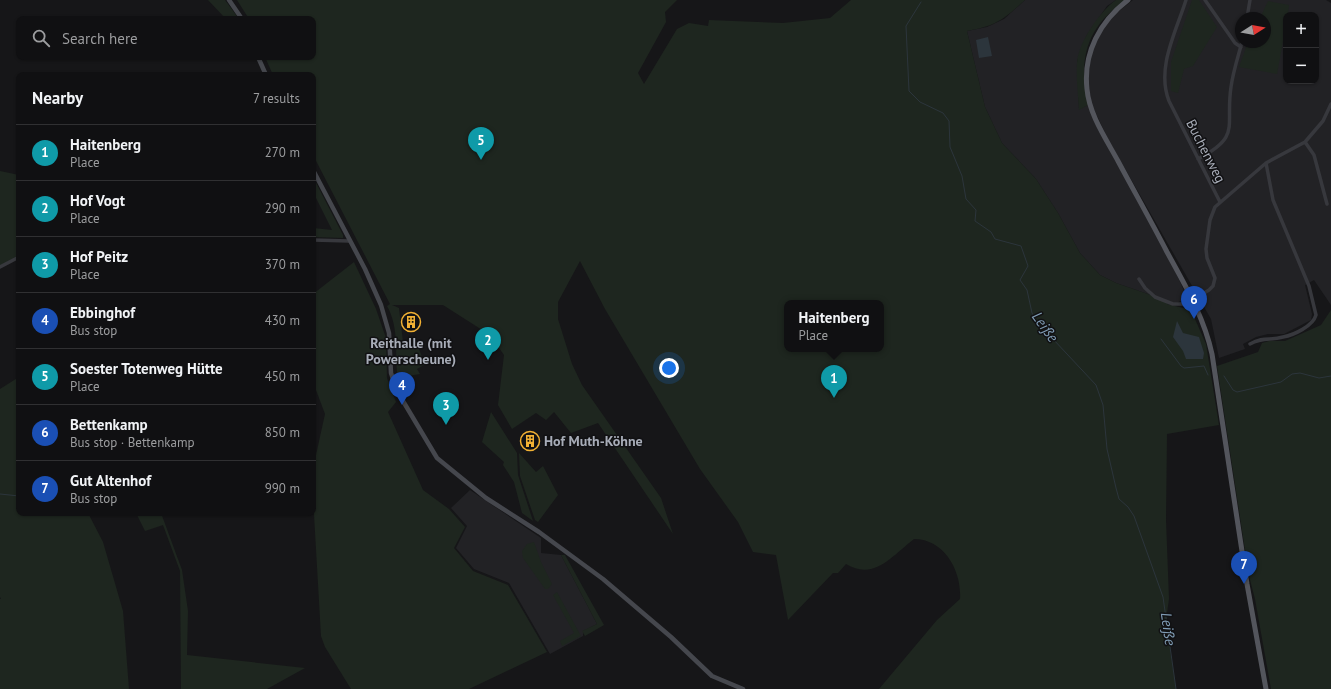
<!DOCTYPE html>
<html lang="en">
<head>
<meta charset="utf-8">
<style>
	:root { --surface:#101012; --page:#19191b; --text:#f1f3f6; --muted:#9c9d9f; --line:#303032; --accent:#8c9099 }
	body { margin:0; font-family:"PT Sans",sans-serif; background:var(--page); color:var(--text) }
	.controls { position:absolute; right:12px; top:12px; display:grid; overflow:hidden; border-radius:8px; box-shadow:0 1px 3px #0004 }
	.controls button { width:36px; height:36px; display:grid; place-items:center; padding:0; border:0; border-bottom:1px solid var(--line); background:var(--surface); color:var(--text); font:20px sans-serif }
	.compass { position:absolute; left:1235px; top:12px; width:36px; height:36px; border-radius:50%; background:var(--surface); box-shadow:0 1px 3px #0004; rotate:79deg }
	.you { position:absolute; left:669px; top:368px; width:14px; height:14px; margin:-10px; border:3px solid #fff; border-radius:50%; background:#1a73e8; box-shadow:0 0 0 6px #1a73e833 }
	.badge { display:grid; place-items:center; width:26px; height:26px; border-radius:50%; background:var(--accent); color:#fff; font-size:13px; font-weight:700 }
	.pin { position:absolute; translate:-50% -33px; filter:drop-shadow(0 1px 2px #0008) }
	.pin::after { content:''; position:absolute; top:21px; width:14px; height:12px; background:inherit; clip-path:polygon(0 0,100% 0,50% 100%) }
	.popup { position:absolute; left:784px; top:300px; width:100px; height:52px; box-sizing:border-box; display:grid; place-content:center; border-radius:8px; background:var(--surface); filter:drop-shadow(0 1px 3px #0005); font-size:13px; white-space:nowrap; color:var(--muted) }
	.popup b { font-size:15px; color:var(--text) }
	.popup::after { content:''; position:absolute; left:50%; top:100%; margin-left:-8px; border:8px solid transparent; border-top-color:var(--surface) }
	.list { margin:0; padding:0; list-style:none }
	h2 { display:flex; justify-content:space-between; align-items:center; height:52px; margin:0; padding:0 16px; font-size:17px }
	h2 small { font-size:13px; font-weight:400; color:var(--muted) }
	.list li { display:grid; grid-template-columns:26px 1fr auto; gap:12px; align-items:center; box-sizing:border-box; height:56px; padding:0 16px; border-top:1px solid var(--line) }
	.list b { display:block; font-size:15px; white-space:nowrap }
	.list p { margin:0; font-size:13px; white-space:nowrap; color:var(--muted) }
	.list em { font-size:13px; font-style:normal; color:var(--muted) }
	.icon { flex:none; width:22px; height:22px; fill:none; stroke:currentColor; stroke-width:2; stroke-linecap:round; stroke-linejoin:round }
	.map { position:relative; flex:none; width:1331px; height:689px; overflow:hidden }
	.search { position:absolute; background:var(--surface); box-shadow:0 1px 3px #0004; left:16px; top:16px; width:300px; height:44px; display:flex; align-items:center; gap:10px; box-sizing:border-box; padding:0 14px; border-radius:8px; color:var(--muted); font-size:15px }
	.panel { position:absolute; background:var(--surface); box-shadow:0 1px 3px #0004; left:16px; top:72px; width:300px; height:444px; border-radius:8px }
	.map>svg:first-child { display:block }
</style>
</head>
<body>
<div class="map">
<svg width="1331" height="689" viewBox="0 0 1331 689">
	<rect width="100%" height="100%" fill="#161618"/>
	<!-- built -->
	<path fill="#222225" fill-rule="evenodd" d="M1025,0H1116L1107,6L1087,35L1077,61L1079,109L1088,105L1173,266L1185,293V298L1181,301L1176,303L1168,301L1116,283L1100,275L1080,253L1058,213L1036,179L1002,143L985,107L967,31L987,27L1004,19Z
		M1133,0H1326L1331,3V305L1314,280L1305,285L1312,314L1311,320L1284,334H1268L1256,337L1243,344L1245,349L1219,358L1211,319L1108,139L1091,103L1088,76L1092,51L1101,31L1115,14ZM1286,15H1316V81H1286ZM1241,18H1265V42H1241Z
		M470,490L541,538V553L561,555L597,624L583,631V636L550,654L509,583L474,569L456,548L467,526L451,508Z"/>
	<!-- green -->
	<path fill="#1e261f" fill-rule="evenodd" d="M208,0H225L239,19H226Z
		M237,0H677L665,12L666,22L638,73L644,84L677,29L689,23L708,26L709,20L783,23L830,18L851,0H1025C1003,20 996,26 967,31L985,107L1002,143L1036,179L1058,213L1080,253L1100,275L1116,283L1168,301L1167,304L1191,310L1206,344L1219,425L1167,434L1166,520L1169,599L1167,613V629L1176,689H879L937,620L960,599C962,572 945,539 914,539C892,556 874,581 846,564L838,573H833L788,620L776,555L753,552L738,522L700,469L605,309L580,261L558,302V319L572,364L582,385L661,498L673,534L598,423L571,433L554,412L546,420L536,413L512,429L498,405L504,355L490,335L443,305H392L399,308L403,342L408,346L417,344L424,362V365L417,369L420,374L408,376L406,382L398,380C394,355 400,329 387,306L390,304L313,155V75H273L265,57H313V19H249ZM787,303H881V349H787Z
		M1116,0H1126C1086,27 1078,59 1088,105L1079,110C1078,94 1076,78 1077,63C1078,43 1100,11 1116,0Z
		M1192,0H1199L1217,27L1193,66L1184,69L1178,93L1171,91V62Z
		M1268,1L1289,5L1288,15H1286V25L1277,74L1239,67L1248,42H1265V18H1260Z
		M0,171L19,175V255L0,266Z
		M313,177L343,235V238L313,237V228L332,230L313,192Z
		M354,262L376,309L386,338L387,378L396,402L388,412L423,490L449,509L465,527L454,548L473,571L508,585L547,652L469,689H351L325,647L321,636L313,497L316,455L325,414L313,382V294Z
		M1331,310V689H1271L1255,599L1249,576L1217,366L1258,352L1262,343L1269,341H1285L1321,325Z
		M19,377V513H88L103,542L123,611L129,689H0V599H1L0,597V389Z
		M491,412L517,453L518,475L533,521L522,513L514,482L503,465L504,462L482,442Z
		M519,453L536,472L543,466L558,495L538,522L535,520L520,476Z
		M136,513H161L182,570L188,611L187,655L305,668L267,689H181L180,571L163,525L145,531Z
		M534,542L541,562L552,584L548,589H545L523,558L522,551L527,544Z
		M561,555H565L604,625L585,636L582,631L597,624Z
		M557,592L581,636L562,646L560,641L574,633L553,595Z"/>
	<!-- water -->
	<path fill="#2c353c" d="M988,37L992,56L979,58L976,40Z
		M1177,321L1183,333L1199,337L1204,353L1203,359H1186L1183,351L1173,337Z"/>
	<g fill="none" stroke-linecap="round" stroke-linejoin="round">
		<!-- stream -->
		<path stroke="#2c353c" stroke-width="1" d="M921,2L906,26L909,91L920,102L943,113L949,121L950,147L962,176L966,199L976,210L975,221L991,232L995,239L1021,246L1028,266L1020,280L1027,290L1032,313L1038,323L1096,385L1103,405L1107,449L1116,488L1119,499L1128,507L1134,516L1163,597L1176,689
			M1161,339L1181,366L1184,368L1204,366L1208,375
			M1224,376L1233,390L1237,392L1281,382L1292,374L1300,373L1319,378L1331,376
			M0,494L19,496"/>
		<!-- street -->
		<path stroke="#37383d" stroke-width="3.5" d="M1186,0C1176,32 1156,68 1169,101L1220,202
			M1205,0L1235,43L1241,47
			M1247,18L1250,0
			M1305,142L1314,155L1327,204
			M1198,159C1242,136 1225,127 1231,87C1233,72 1238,57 1242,42
			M313,240L349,241
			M0,267L19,257
			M1139,279L1145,288L1155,297L1173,304H1187L1209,290L1213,286L1215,278L1207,258L1206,249L1210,220L1215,207L1266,163L1305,142L1323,121L1331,104
			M1250,344C1264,336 1270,341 1283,337C1294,335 1313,326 1316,315L1309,286L1273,200L1266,163"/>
		<!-- secondary -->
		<path stroke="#45474d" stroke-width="4.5" d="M229,0L242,19
			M258,57L266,75
			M313,170L365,269L381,305L389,333L391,373L397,391L437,458L486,498L539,532L603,579L671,637L712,676L743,689"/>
		<!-- primary -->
		<path stroke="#53555c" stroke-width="5" d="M1128,0C1100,21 1083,53 1087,89C1089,114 1106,139 1118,161C1134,191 1151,221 1167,252C1185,285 1204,317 1212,354L1247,584L1266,689"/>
	</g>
	<!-- icons -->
	<defs>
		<g id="building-ring" transform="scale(1)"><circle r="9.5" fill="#111113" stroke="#f2b134" stroke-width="1.5"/><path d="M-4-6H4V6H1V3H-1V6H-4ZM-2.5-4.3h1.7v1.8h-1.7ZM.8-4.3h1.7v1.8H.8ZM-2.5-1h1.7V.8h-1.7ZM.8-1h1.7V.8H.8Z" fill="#f2b134"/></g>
	</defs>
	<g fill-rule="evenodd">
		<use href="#building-ring" x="411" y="322"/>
		<use href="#building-ring" x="530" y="441"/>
	</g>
	<g text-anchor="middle" stroke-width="3" stroke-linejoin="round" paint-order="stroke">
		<!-- street labels -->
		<g font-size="14" fill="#a8adb8" stroke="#111113">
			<text transform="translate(1206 151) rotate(63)" y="5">Buchenweg</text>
		</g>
		<!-- poi labels -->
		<g font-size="14" font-weight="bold" fill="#a8adb8" stroke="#111113">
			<text x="411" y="348">Reithalle (mit<tspan x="411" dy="16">Powerscheune)</tspan></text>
			<text x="544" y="446" text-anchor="start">Hof Muth-Köhne</text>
		</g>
		<!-- water labels -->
		<g font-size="15" font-style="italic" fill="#7f9bb3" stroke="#111113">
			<text transform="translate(1045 327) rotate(54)" y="5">Leiße</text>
			<text transform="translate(1168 629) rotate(82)" y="5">Leiße</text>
		</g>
	</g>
</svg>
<div class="controls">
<button>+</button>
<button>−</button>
</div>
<svg class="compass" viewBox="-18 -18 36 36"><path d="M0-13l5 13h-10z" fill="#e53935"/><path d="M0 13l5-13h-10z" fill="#9c9d9f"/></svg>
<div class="you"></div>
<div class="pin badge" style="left:834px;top:398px;background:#0f9aa8">1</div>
<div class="popup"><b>Haitenberg</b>Place</div>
<div class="pin badge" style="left:488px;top:360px;background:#0f9aa8">2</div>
<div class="pin badge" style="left:446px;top:425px;background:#0f9aa8">3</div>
<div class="pin badge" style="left:402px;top:405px;background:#1a4fb4">4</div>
<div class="pin badge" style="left:481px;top:160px;background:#0f9aa8">5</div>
<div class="pin badge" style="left:1194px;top:319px;background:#1a4fb4">6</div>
<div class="pin badge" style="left:1244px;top:584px;background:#1a4fb4">7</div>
<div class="search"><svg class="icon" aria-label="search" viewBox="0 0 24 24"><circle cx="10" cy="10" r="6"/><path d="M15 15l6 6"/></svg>Search here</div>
<section class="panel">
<h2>Nearby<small>7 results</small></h2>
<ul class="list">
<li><span class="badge" style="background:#0f9aa8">1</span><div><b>Haitenberg</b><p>Place</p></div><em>270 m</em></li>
<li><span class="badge" style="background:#0f9aa8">2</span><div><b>Hof Vogt</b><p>Place</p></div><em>290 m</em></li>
<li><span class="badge" style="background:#0f9aa8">3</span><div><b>Hof Peitz</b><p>Place</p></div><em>370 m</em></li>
<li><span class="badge" style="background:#1a4fb4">4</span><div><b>Ebbinghof</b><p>Bus stop</p></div><em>430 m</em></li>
<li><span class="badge" style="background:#0f9aa8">5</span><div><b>Soester Totenweg Hütte</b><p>Place</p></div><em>450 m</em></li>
<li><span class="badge" style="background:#1a4fb4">6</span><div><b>Bettenkamp</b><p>Bus stop · Bettenkamp</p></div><em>850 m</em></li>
<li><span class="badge" style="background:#1a4fb4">7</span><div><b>Gut Altenhof</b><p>Bus stop</p></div><em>990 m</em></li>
</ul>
</section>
</div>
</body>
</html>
